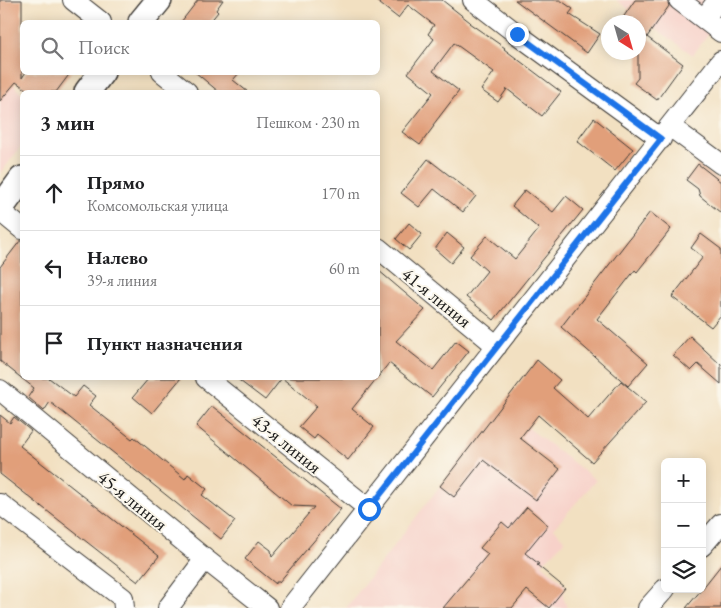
<!DOCTYPE html>
<html lang="ru">
<head>
<meta charset="utf-8">
<style>
	:root { --surface:#fff; --page:#f6f6f6; --text:#202124; --muted:#757577; --line:#e0e0e0 }
	body { margin:0; font-family:"EB Garamond",serif; background:var(--page); color:var(--text) }
	.controls { position:absolute; right:15px; bottom:15px; display:grid; overflow:hidden; border-radius:8px; box-shadow:0 2px 12px #0003 }
	.controls button { width:45px; height:45px; display:grid; place-items:center; padding:0; border:0; border-bottom:1px solid var(--line); background:var(--surface); color:var(--text); font:25px sans-serif }
	.compass { position:absolute; left:601px; top:15px; width:45px; height:45px; border-radius:50%; background:var(--surface); box-shadow:0 2px 12px #0003; rotate:143deg }
	.stop { position:absolute; width:15px; height:15px; margin:-11px; border:4px solid #1a73e8; border-radius:50%; background:#fff }
	.stop.end { background:#1a73e8; border-color:#fff; box-shadow:0 1px 5px #0008 }
	.list { margin:0; padding:0; list-style:none }
	h2 { display:flex; justify-content:space-between; align-items:center; height:65px; margin:0; padding:0 20px; font-size:21px }
	h2 small { font-size:16px; font-weight:400; color:var(--muted) }
	.list li { display:grid; grid-template-columns:32px 1fr auto; gap:15px; align-items:center; box-sizing:border-box; height:75px; padding:0 20px; border-top:1px solid var(--line) }
	.list b { display:block; font-size:19px; white-space:nowrap }
	.list p { margin:0; font-size:16px; white-space:nowrap; color:var(--muted) }
	.list em { font-size:16px; font-style:normal; color:var(--muted) }
	.icon { flex:none; width:28px; height:28px; fill:none; stroke:currentColor; stroke-width:2; stroke-linecap:round; stroke-linejoin:round }
	.map { position:relative; flex:none; width:721px; height:608px; overflow:hidden }
	.search { position:absolute; background:var(--surface); box-shadow:0 2px 12px #0003; left:20px; top:20px; width:360px; height:55px; display:flex; align-items:center; gap:12px; box-sizing:border-box; padding:0 18px; border-radius:8px; color:var(--muted); font-size:19px }
	.panel { position:absolute; background:var(--surface); box-shadow:0 2px 12px #0003; left:20px; top:90px; width:360px; height:290px; border-radius:8px }
	.map>svg:first-child { display:block }
</style>
</head>
<body>
<div class="map">
<svg width="721" height="608" viewBox="0 0 721 608">
	<rect width="100%" height="100%" fill="#fbf7ec"/>
	<filter id="ink" filterUnits="userSpaceOnUse"><feTurbulence type="fractalNoise" baseFrequency=".02" numOctaves="2"/><feDisplacementMap in="SourceGraphic" scale="10" xChannelSelector="R" yChannelSelector="G"/><feConvolveMatrix kernelMatrix="1 2 1 2 8 2 1 2 1" color-interpolation-filters="sRGB"/></filter>
	<filter id="wash" filterUnits="userSpaceOnUse"><feTurbulence type="fractalNoise" baseFrequency=".0096" numOctaves="4" result="noise"/><feDisplacementMap in="SourceGraphic" scale="20" xChannelSelector="R" yChannelSelector="G"/><feGaussianBlur stdDeviation="1.12" result="paint"/><feColorMatrix in="noise" values="0 0 0 0 0 0 0 0 0 0 0 0 0 0 0 0 0 1.4 0 .05"/><feComposite in="paint" operator="in"/></filter>
	<g filter="url(#wash)">
		<rect width="100%" height="100%" fill="#f2e0c1"/>
		<!-- built -->
		<path fill="#f7d1c9" d="M616,0H721V16L693,55Z
			M0,69L10,77L17,89L22,94V145L0,174Z
			M501,407L596,480L554,528L565,541L542,564L566,586L563,596L567,608H346Z"/>
		<g id="blocks">
			<!-- building -->
			<path fill="#e19f7a" d="M0,0H22V78L26,72H71L56,92H30L16,82L0,101Z
				M198,0H223L216,10L218,12L210,22H181Z
				M375,0H442L470,22L469,23L505,48L504,49L561,92L542,116L507,89L498,102L481,90L494,72L454,43L433,71L459,91L433,125L434,126L420,145L402,132L433,93L408,73L434,39L428,34L434,25L408,5L398,18Z
				M515,0H560L573,9L569,14L600,34L587,53Z
				M635,0H667L669,6L647,37L683,64L657,100L634,83L638,78V22H620Z
				M195,72H240L233,80L248,92H219Z
				M594,118L633,149L615,171L577,141Z
				M428,159L476,196L463,212L434,189L419,207L401,193Z
				M698,164L721,182V213L700,196L698,189L686,180Z
				M525,190L553,212L566,196L583,210L494,320L466,297L487,271L470,256L487,236L515,259L539,229L512,206Z
				M650,212L671,229L637,272L635,270L597,319L648,363L628,386L561,327Z
				M409,223L422,234L409,250L396,239Z
				M447,233L464,247L451,263L435,249Z
				M701,234L721,249V315L711,327L672,297L703,257L691,248Z
				M20,241H22V378H49L74,397L83,386L96,396L89,405L132,439L134,437L185,479L188,474L207,489L202,495L235,521L221,539L50,402L44,411L28,397L34,388L0,361V267Z
				M378,270L425,310L396,341L433,370L456,341L469,351L432,397L389,363L378,377Z
				M690,336L721,365V384L698,364L691,371L673,355Z
				M537,360L560,380L553,388L588,419L621,381L646,402L592,462L538,415L520,438L560,469L536,500L483,460L454,497L440,486Z
				M149,378H181L152,413L133,397Z
				M236,378H377L352,409L374,427L348,460L317,435L314,439L299,427L317,406L282,378L265,400Z
				M212,406L341,509L279,582H276V584L245,559L259,541L271,550L272,557L314,507L292,506L196,426Z
				M0,415L10,423L14,417L31,431L20,446L159,556L138,582L0,474Z
				M527,507L548,525L525,553L539,564L537,565L565,588L549,608L527,590L512,608H443L488,554L480,548L502,522L509,528Z
				M721,565V608H686L702,589Z"/>
		</g>
	</g>
	<g filter="url(#ink)">
		<use href="#blocks" fill-opacity="0" stroke="#3c3935" stroke-width="1"/>
		<g fill="none" stroke-linecap="round" stroke-linejoin="round">
			<!-- minor casing -->
			<g stroke="#3c3935" stroke-width="22">
				<path id="minor" d="M73,0L101,22
					M473,0L517,34L661,139
					M679,0L704,19
					M718,0L704,19L721,32
					M162,72L187,92
					M671,127L721,164
					M0,211L22,229
					M378,248L497,346
					M206,378L369,509
					M0,390L205,559L267,608
					M0,504L123,598L124,608
					M702,546L721,524
					M168,608L205,559
					M290,608L721,61
					M648,608L665,589"/>
			</g>
			<!-- major casing -->
			<g stroke="#3c3935" stroke-width="28">
				<path id="major" d="M141,22L159,0
					M87,92L102,72
					M0,209L22,179"/>
			</g>
			<!-- minor -->
			<use href="#minor" stroke="#fff" stroke-width="20"/>
			<!-- major -->
			<use href="#major" stroke="#fff" stroke-width="25"/>
		</g>
	</g>
	<g fill="none" stroke-linecap="round" stroke-linejoin="round" filter="url(#ink)">
		<!-- route -->
		<path stroke="#1a73e8" stroke-width="6" d="M369,509L661,139L517,34"/>
	</g>
	<g text-anchor="middle" stroke-width="4" stroke-linejoin="round" paint-order="stroke">
		<!-- street labels -->
		<g font-size="19" fill="#1c1c1c" stroke="#fbf7ec">
			<text transform="translate(437 297) rotate(39)" y="7">41-я линия</text>
			<text transform="translate(287 443) rotate(39)" y="7">43-я линия</text>
			<text transform="translate(133 500) rotate(39)" y="7">45-я линия</text>
		</g>
	</g>
</svg>
<div class="controls">
<button>+</button>
<button>−</button>
<button><svg class="icon" aria-label="layers" viewBox="0 0 24 24"><path d="M12 4l9 5-9 5-9-5zM3 14l9 5 9-5"/></svg></button>
</div>
<svg class="compass" viewBox="-18 -18 36 36"><path d="M0-13l5 13h-10z" fill="#e53935"/><path d="M0 13l5-13h-10z" fill="#757577"/></svg>
<div class="stop" style="left:369px;top:509px"></div>
<div class="stop end" style="left:517px;top:34px"></div>
<div class="search"><svg class="icon" aria-label="search" viewBox="0 0 24 24"><circle cx="10" cy="10" r="6"/><path d="M15 15l6 6"/></svg>Поиск</div>
<section class="panel">
<h2>3 мин<small>Пешком · 230 m</small></h2>
<ul class="list">
<li><svg class="icon" aria-label="ahead" viewBox="0 0 24 24"><path d="M12 20V5M6 11l6-6 6 6"/></svg><div><b>Прямо</b><p>Комсомольская улица</p></div><em>170 m</em></li>
<li><svg class="icon" aria-label="left" viewBox="0 0 24 24"><path d="M17 20v-9H6M10 6l-5 5 5 5"/></svg><div><b>Налево</b><p>39-я линия</p></div><em>60 m</em></li>
<li><svg class="icon" aria-label="arrive" viewBox="0 0 24 24"><path d="M6 21V4h12l-3 4 3 4H6"/></svg><div><b>Пункт назначения</b></div></li>
</ul>
</section>
</div>
</body>
</html>
